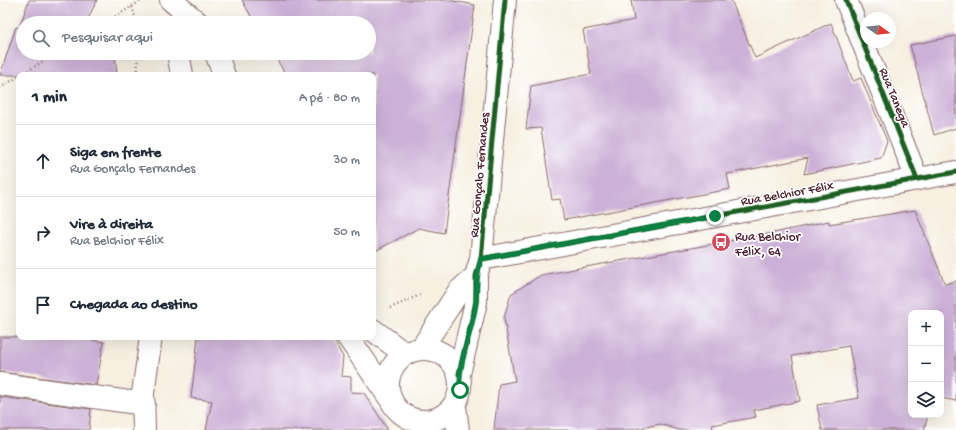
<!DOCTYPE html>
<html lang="pt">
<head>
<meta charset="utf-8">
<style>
	:root { --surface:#fff; --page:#f2f2f3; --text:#1f2937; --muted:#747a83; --line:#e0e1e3 }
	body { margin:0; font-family:"Gochi Hand",sans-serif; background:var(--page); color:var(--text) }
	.controls { position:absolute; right:12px; bottom:12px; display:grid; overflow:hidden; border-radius:8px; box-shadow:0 4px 16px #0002 }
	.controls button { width:36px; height:36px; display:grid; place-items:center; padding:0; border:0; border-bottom:1px solid var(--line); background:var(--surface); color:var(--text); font:20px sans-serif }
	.compass { position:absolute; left:860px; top:12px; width:36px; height:36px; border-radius:50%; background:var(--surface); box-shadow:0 4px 16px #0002; rotate:105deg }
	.stop { position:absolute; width:12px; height:12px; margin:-9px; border:3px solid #0b8043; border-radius:50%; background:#fff }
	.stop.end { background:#0b8043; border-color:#fff; box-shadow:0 1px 4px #0008 }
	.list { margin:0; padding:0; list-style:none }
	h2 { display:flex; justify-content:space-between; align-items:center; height:52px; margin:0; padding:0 16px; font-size:17px }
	h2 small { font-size:13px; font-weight:400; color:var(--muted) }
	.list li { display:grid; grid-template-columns:26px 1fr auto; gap:12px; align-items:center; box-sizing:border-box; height:72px; padding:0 16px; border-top:1px solid var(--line) }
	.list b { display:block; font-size:15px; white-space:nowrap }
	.list p { margin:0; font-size:13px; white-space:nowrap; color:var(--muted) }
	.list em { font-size:13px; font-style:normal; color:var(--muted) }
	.icon { flex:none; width:22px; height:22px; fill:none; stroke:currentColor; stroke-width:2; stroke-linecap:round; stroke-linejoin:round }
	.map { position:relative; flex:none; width:956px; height:430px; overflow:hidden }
	.search { position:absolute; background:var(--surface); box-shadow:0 4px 16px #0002; left:16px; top:16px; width:360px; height:44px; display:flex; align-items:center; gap:10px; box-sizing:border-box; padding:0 14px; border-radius:22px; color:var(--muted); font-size:15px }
	.panel { position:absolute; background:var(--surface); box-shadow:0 4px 16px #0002; left:16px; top:72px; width:360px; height:268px; border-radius:8px }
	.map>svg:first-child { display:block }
</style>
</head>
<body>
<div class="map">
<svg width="956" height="430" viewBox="0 0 956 430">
	<rect width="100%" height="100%" fill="#fff"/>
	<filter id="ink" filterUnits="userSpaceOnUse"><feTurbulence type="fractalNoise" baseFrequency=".025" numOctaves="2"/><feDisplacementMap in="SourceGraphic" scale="8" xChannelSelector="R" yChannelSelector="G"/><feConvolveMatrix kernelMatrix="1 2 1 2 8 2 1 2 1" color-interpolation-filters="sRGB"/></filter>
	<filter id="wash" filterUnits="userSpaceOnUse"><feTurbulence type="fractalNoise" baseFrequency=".012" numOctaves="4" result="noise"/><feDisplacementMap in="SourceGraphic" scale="16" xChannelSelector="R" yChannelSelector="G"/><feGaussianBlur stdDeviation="0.9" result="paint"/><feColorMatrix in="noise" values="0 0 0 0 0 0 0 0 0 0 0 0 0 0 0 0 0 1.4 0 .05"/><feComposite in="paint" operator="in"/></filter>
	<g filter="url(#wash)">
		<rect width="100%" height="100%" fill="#f7f0e1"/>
		<g id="blocks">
			<!-- building -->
			<path fill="#ccb0d7" d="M29,0H97L86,23H23V53H115L117,75H0L16,27L19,28Z
				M242,0H448L475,5L444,233L419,228L373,252V75H286L273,53H369V23H255Z
				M631,0H731L755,58L831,23L853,81L861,78L887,141L881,158L804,174L808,158L727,174L730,189L564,220L560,199L552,200L541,128L526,129L531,86L591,74L583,30L634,20Z
				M956,36V128L934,135L910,45Z
				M915,210L945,284L956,281V401L941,398V313H911V415H928L924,430H822L817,405L859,398L849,346L792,356L800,401L754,410L756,417L712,425L713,430H679L660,424L631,430H494L499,384L515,381L504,318L507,307L511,294L541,275L769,234L829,221V224Z
				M0,337H74L104,342L96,385L0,372Z
				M198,337H332L343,357L341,376L351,377V392L364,393L388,430H206L212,401L191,398Z
				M0,397L91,409L89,430H0Z"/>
		</g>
	</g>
	<g filter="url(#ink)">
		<use href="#blocks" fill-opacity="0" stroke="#87686b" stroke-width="1"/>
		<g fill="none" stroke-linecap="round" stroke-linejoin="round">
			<!-- minor casing -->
			<g stroke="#87686b" stroke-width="24">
				<path id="minor" d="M171,0L198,23
					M846,0L917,179
					M178,53L182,75
					M216,53L224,75
					M481,259L956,172
					M373,330L405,354
					M348,337L389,397
					M388 385a36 36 0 1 1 72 0a36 36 0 1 1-72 0Z
					M421,349L459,291L476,276
					M459,374L476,302V276L481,259L505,0
					M0,384L144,404
					M455,406L458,430
					M144,430L143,393L151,337"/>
			</g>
			<!-- path -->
			<path stroke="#87686b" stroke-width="2.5" stroke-dasharray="1 3" stroke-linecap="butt" d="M132,7L137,23
				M105,23L142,0
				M137,53L138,75
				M21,75L56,53
				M0,88L19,76
				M390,308L420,295"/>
			<!-- minor -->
			<use href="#minor" stroke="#fff" stroke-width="22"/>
			<!-- cycleway casing -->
			<g stroke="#fff" stroke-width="8">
				<path id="cycleway" d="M846,0L917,179
					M481,259L956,172
					M459,374L476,302V276L481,259L505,0"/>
			</g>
			<!-- cycleway -->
			<use href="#cycleway" stroke="#1b5e20" stroke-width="5"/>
		</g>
	</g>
	<g fill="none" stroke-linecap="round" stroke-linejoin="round" filter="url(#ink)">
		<!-- route -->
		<path stroke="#0b8043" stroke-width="5" d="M460,390C458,358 473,332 476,302C477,285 476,276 481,259L715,216"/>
	</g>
	<!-- icons -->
	<defs>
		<g id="bus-disc" transform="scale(1)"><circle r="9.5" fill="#d1495b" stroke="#fff"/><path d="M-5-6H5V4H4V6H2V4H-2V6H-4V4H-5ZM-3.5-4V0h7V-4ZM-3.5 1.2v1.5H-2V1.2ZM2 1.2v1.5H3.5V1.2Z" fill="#fff"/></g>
	</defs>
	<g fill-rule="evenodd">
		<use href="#bus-disc" x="721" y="242"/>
	</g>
	<g text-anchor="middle" stroke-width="3.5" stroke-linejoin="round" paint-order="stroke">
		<!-- street labels -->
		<g font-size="13" fill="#4a1f2b" stroke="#fff">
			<text transform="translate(896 97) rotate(68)" y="5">Rua Tanega</text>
			<text transform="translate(478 175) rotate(-85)" y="5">Rua Gonçalo Fernandes</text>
			<text transform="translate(787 192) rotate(-10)" y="5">Rua Belchior Félix</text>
		</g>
		<!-- poi labels -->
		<g font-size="13" fill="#4a1f2b" stroke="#fff" text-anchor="start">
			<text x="735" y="240">Rua Belchior<tspan x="735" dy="15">Félix, 64</tspan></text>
		</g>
	</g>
</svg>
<div class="controls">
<button>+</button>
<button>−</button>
<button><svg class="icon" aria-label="layers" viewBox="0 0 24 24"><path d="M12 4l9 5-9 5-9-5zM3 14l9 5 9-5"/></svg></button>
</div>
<svg class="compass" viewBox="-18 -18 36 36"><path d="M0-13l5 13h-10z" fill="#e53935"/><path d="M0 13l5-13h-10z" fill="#747a83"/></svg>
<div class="stop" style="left:460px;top:390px"></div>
<div class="stop end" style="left:715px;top:216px"></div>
<div class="search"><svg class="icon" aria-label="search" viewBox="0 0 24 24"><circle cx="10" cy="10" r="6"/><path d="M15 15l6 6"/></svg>Pesquisar aqui</div>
<section class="panel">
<h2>1 min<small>A pé · 80 m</small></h2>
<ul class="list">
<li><svg class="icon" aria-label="ahead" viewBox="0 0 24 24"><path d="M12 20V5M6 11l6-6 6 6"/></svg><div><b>Siga em frente</b><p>Rua Gonçalo Fernandes</p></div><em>30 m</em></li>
<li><svg class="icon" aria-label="right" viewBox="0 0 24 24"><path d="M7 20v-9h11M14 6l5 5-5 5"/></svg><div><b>Vire à direita</b><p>Rua Belchior Félix</p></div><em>50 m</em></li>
<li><svg class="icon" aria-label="arrive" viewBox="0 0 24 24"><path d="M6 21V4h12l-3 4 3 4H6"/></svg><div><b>Chegada ao destino</b></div></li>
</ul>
</section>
</div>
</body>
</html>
